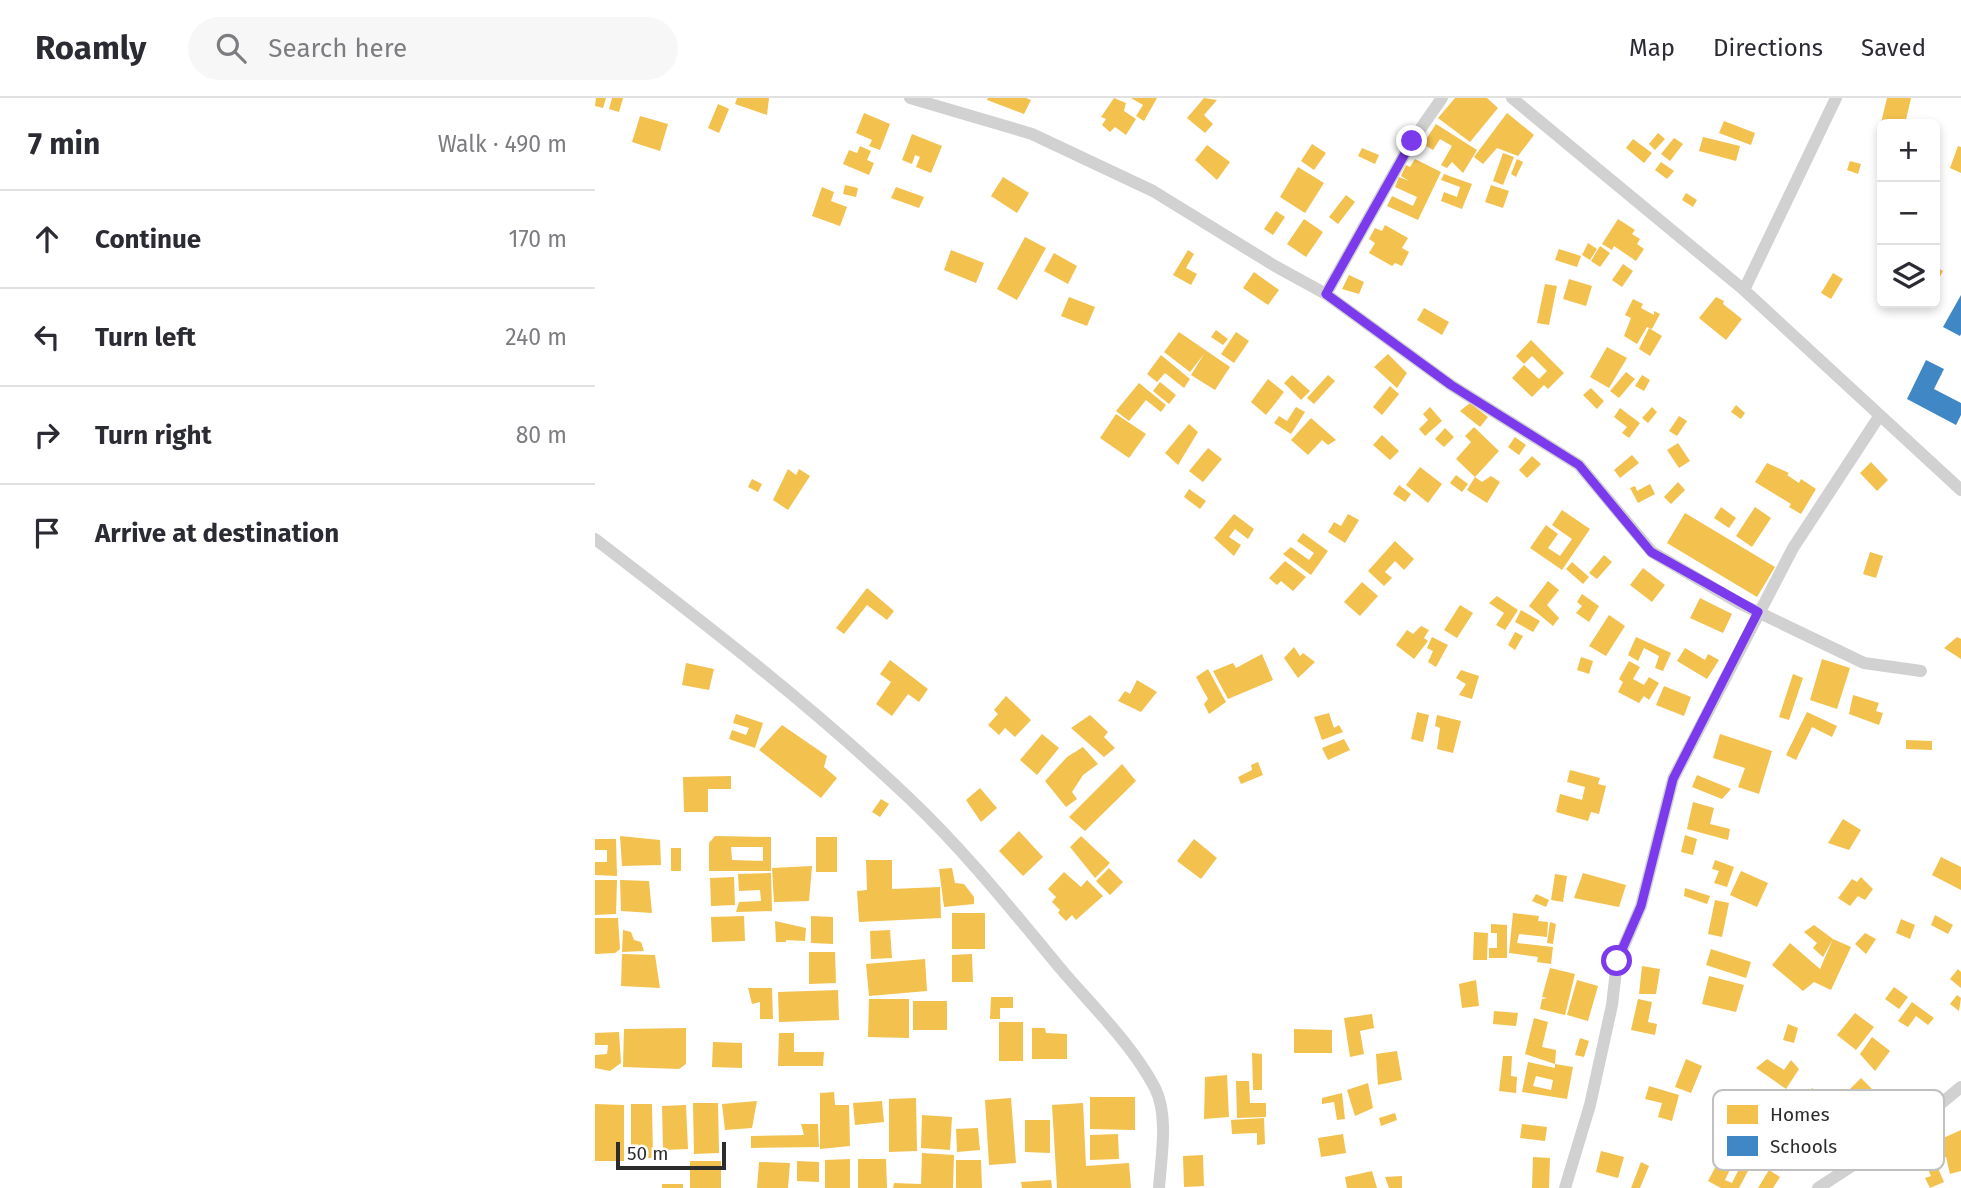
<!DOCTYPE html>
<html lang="en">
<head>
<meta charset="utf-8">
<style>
	:root { --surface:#fff; --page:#f7f7f7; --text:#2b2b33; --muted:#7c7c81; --line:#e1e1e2 }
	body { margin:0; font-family:"Fira Sans",sans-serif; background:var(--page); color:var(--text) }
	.controls { position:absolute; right:21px; top:21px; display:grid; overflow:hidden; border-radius:10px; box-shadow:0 4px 10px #0003 }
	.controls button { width:63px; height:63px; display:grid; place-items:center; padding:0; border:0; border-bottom:2px solid var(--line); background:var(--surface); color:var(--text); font:35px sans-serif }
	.scale { position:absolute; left:21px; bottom:18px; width:110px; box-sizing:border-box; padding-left:7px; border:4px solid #2c2c2c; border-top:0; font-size:19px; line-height:24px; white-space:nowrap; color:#2c2c2c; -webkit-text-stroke:5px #fff; paint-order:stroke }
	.stop { position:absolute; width:21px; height:21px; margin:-16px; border:5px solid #7c3aed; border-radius:50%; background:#fff }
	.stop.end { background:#7c3aed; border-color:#fff; box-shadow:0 2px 7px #0008 }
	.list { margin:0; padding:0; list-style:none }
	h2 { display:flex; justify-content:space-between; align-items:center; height:91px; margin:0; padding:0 28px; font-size:30px }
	h2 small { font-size:23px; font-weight:400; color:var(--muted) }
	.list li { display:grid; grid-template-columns:46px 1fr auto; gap:21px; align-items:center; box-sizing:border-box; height:98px; padding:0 28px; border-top:2px solid var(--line) }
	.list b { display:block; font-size:26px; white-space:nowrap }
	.list em { font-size:23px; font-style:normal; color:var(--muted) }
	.icon { flex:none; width:38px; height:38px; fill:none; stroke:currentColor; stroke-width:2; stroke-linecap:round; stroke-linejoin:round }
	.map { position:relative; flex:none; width:1366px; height:1090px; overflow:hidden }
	header { display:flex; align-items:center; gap:42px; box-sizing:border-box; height:98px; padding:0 35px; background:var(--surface); border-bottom:2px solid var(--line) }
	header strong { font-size:33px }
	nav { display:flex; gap:38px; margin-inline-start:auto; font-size:24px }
	.search { width:490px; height:63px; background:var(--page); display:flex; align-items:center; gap:18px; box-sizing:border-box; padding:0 24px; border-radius:38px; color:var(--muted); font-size:26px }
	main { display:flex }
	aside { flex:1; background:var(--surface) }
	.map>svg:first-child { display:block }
</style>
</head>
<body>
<header>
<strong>Roamly</strong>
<div class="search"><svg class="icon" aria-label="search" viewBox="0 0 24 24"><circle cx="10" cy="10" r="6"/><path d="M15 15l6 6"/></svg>Search here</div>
<nav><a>Map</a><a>Directions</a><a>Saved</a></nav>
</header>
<main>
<aside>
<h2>7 min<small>Walk · 490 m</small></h2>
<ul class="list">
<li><svg class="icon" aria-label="ahead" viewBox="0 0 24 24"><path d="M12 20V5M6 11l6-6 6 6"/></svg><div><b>Continue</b></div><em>170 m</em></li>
<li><svg class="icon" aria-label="left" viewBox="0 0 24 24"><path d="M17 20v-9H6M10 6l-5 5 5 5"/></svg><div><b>Turn left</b></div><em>240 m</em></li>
<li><svg class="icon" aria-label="right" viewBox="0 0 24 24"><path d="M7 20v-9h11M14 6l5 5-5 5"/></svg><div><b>Turn right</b></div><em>80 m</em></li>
<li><svg class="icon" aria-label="arrive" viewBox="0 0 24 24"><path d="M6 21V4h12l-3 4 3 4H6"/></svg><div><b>Arrive at destination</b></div></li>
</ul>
</aside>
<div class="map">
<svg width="1366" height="1090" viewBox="0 0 1366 1090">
	<rect width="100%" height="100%" fill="#fff"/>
	<!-- homes -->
	<path fill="#f2c14e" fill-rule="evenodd" d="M1,0H11L8,10L0,8Z
		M17,0H28L24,14L14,11Z
		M142,0H174L172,17L140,6Z
		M393,0H431L436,2L429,16L392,2Z
		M519,0L531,5L529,13L541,21L531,37L520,29L515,34L507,27L511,21L506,19Z
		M536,0H562L549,23L541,18L548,7Z
		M609,0L622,2L609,17L618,26L610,35L592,20Z
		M860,0H892L903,10L875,44L843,20Z
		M1292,0H1316L1310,26L1286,25Z
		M123,6L134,11L124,35L113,30Z
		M269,15L295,26L285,52L274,48L277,42L261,35Z
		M912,15L939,37L923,58L902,50L888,66L879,59Z
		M45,18L73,26L65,53L37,44Z
		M1129,23L1160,35L1156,47L1124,35Z
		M841,26L882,52L868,75L857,64L852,70L846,67L857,48L845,41L838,52L828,46Z
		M1063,35L1070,41L1060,52L1054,46Z
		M317,36L347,48L336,75L321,69L325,59L320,57L317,66L307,62Z
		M1108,39L1145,48L1141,63L1104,53Z
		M1079,40L1088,46L1075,63L1066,56Z
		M1038,41L1057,55L1049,65L1031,50Z
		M717,46L731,55L719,72L706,63Z
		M612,47L635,64L622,82L600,62Z
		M265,48L276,53L272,62L279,65L274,77L248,66L254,52L262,55Z
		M1363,48L1366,49V75L1355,70Z
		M767,50L784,57L780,66L763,58Z
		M908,55L919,59L908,87L898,83Z
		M820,61L846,74L823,122L792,108L797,98L818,108L822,99L800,89L804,79L814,83L806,78L811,67L815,69Z
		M922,61L928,64L921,79L916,76Z
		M1255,63L1266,66L1263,76L1252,72Z
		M1066,64L1079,73L1072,81L1060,72Z
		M703,69L729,85L710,115L685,99Z
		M849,76L877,86L867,111L846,103L849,94L862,99L865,89L846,82Z
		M408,79L434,95L422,115L396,98Z
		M250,87L263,90L261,99L248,96Z
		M896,87L914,93L908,110L890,104Z
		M227,89L239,94L236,103L252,109L245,128L217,118Z
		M301,89L329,99L324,110L296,100Z
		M1091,95L1102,102L1098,109L1087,102Z
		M751,97L760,104L743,126L734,119Z
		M681,113L690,119L678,137L669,131Z
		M709,121L728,134L711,159L692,146Z
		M1023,121L1040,132L1037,136L1045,141L1042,146L1049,151L1041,163L1019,148L1017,152L1007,146Z
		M790,127L813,140L807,150L814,154L807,168L800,165L797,168L774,155L780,145L774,141L780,130L787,133Z
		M430,139L451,150L422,202L402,191Z
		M993,145L1002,151L995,162L987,157Z
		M1005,148L1015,155L1005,169L996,163Z
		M964,151L986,158L982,169L960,162Z
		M356,152L389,165L381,185L349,172Z
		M593,152L599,156L591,170L602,176L596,187L578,177Z
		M459,155L482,168L473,186L449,173Z
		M1028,166L1038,173L1027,189L1017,182Z
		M1340,168L1348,173L1340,188Z
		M659,174L684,192L673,207L648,190Z
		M1238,175L1248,181L1236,201L1226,195Z
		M754,177L769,184L764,196L747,191Z
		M974,181L997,188L991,208L968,201Z
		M950,186L962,188L954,227L942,225Z
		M474,199L500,209L492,228L466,218Z
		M1121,199L1129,203L1128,206L1147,221L1131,242L1104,220Z
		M1038,201L1048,206L1046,210L1059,217V213L1065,216L1057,231L1052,229L1042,246L1029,238L1036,220L1030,217Z
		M829,210L854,224L847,237L822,222Z
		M1054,230L1067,238L1055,258L1044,251Z
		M621,232L633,241L628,247L616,239Z
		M584,234L635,269L620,292L596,277L609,256L595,274L569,254Z
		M641,234L654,243L639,265L626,256Z
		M936,242L969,275L953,291L949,287L937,299L917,280L929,267L944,281L952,273L937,258L929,266L921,258Z
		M1012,249L1032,260L1014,290L995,279Z
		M793,256L812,275L802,290L779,269Z
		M566,257L595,281L589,290L570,275L562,284L552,276Z
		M1031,274L1040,281L1024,300L1015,293Z
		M697,277L715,293L706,302L689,285Z
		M733,277L740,283L719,306L712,300Z
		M1047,277L1055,282L1049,293L1040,288Z
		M673,281L689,294L671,317L656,304Z
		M565,284L581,297L574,306L558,293Z
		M544,285L571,307L566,314L551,302L534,323L521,313Z
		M795,288L804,296L787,317L778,309Z
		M996,290L1009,303L1002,311L988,297Z
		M875,305L893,319L885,329L865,313Z
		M1141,307L1150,315L1146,321L1136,314Z
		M701,309L710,314L696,336L679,325L684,318L692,323Z
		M835,309L847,323L830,338L824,331L833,322L828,316Z
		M1057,309L1062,314L1053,325L1047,320Z
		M1025,310L1045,325L1034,340L1027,335L1032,329L1019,319Z
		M521,316L551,336L534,360L505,340Z
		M1084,318L1092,323L1082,338L1074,333Z
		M716,320L741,342L733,347L727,342L713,357L696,342Z
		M594,326L603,334L583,367L570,355Z
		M879,329L904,353L880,379L861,361L876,344L870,338Z
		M850,330L859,339L849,349L840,341Z
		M787,337L804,353L795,362L778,347Z
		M920,339L931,347L924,357L913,349Z
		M1083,345L1095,363L1084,370L1072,352Z
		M613,350L627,361L608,384L594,373Z
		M1037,357L1044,365L1025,380L1019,372Z
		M937,358L946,366L932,380L924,372Z
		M1276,364L1293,382L1282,393L1265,375Z
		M1172,365L1194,375L1192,377L1204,385L1206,381L1221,391L1206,416L1194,409L1196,406L1160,384Z
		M825,369L847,386L833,405L811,387Z
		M193,371L201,377L204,371L215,378L193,412L178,402Z
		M861,377L873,386L867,394L855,385Z
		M896,378L905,384L892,405L872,392L880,379L887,384Z
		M157,381L167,386L163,394L153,389Z
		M1083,384L1090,392L1076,406L1069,399Z
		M1055,386L1060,396L1043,405L1035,390L1040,388L1042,393Z
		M804,387L816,396L810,404L798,396Z
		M594,391L611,403L605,411L589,399Z
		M1126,409L1141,420L1134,430L1119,420Z
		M1160,409L1176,420L1157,449L1141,438Z
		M967,412L995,431L967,472L935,450L951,427L963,436L953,450L965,458L977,441L957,427Z
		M1090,415L1180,469L1162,499L1072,445Z
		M639,416L659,431L653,441L640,431L634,439L646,447L639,458L619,440Z
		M753,416L764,422L750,445L733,434L739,424L746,428Z
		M708,435L733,453L716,477L688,456L696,449L714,462L719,455L702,443Z
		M800,443L819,461L809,472L800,463L790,474L797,480L789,488L773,473Z
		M1275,454L1288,458L1281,480L1268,476Z
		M1009,457L1017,464L1002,481L994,475Z
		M690,463L711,479L698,493L686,483L682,487L674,480Z
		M977,464L994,479L988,486L971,471Z
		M1048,470L1070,487L1057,504L1035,487Z
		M953,483L964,492L952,507L964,520L958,528L934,508Z
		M767,484L783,498L765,518L749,504Z
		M272,490L299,513L292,522L272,507L249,536L241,530Z
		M987,496L1004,508L994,524L981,515L987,508L982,504Z
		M902,498L923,512L910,532L901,527L909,515L894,505Z
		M1105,500L1137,516L1128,535L1095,520Z
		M865,507L878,515L862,540L849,532Z
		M926,512L945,523L938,534L920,524Z
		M1014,517L1030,528L1011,558L994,548Z
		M826,528L834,532L829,540L833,543L819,561L801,547L812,532L818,536Z
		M920,534L928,538L920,552L913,547Z
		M837,539L853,547L841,569L833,564L838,553L832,550Z
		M1041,539L1076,555L1068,573L1060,570L1064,558L1049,550L1043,563L1033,557Z
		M1362,539L1366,541V561L1349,550Z
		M699,549L705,558L708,555L720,564L703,580L689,560Z
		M1090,550L1110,562L1113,556L1124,562L1112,581L1082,563Z
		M667,556L678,582L633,601L618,573L638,565L641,570Z
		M986,559L998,563L994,576L982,572Z
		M1227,561L1255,570L1242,611L1215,602Z
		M295,562L333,591L324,604L313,596L297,618L281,606L296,584L285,576Z
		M1034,563L1045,569L1038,581L1049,587L1054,579L1064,585L1054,602L1049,598L1044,605L1023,594L1028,584L1024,581Z
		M91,565L119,571L114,592L87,587Z
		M613,571L631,604L614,616L609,606L613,601L601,579Z
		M866,572L884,578L877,601L864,597L871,586L861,580Z
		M1198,576L1208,580L1194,622L1184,619Z
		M542,582L562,594L546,614L523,603L530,593L535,596Z
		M1069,588L1096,599L1089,618L1061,607Z
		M1258,597L1284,605L1281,613L1288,615L1284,627L1254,616Z
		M411,598L436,622L420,639L410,630L404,637L393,627L403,616L399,612Z
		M822,614L834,617L828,644L816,641Z
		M1212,614L1242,628L1237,639L1217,629L1201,662L1191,657Z
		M734,615L739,630L744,627L748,634L727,642L719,619Z
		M141,616L168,625L160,650L134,641L137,632L151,637L154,630L138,625Z
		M495,617L513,634L509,639L520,650L509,659L476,630Z
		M842,617L866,623L858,655L842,651L845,630L840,628Z
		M187,627L232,658L229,669L242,680L226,700L164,652Z
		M447,636L464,650L442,677L425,662Z
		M1125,636L1177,653L1164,696L1143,689L1150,670L1118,660Z
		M749,641L755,652L733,662L727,650Z
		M1311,642L1337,643V652L1311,651Z
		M488,649L503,666L488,677L477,694L482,701L471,709L450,683L472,659Z
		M663,664L668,677L646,686L643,679L657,672L656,667Z
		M527,666L541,683L490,733L474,719Z
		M975,672L1005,680L1003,686L1011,688L1004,716L996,714L993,723L961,714L965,696L987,702L990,689L972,684Z
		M1102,677L1136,691L1127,701L1097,689Z
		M136,678V691H113V714H89L88,679Z
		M385,690L402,710L386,724L371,702Z
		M286,701L294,706L285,719L277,714Z
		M1098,704L1119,710L1115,726L1135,731L1133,742L1092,731Z
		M1248,721L1266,732L1254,752L1233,745Z
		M424,733L448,759L428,778L404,753Z
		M1090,737L1102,741L1098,757L1086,754Z
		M25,738L65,742L66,767L27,768Z
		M120,738L176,739V773H114V745ZM136,749H168V763L137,762Z
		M486,738L515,765L500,780L475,749Z
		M221,739H242V774H221Z
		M0,741H21L22,778L0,777V764H12V752H0Z
		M599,741L622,760L606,781L582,763Z
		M76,750H86V773H76Z
		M1346,759L1366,769V792L1337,777Z
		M271,762H297V791L345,789L346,820L264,824L262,793L272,792Z
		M1120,762L1139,769L1132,789L1119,785L1124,773L1117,771Z
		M217,768L214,803L179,804L177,770Z
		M357,770L360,785L369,786L379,799V806L349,809L344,771Z
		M514,770L528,784L515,797L501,783Z
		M1146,773L1173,785L1162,809L1135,797Z
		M469,774L486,789L492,782L508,798L481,822L477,817L471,823L463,815L465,812L457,804L461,799L453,791Z
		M176,775L177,813L141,814L144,804L166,803L165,792L144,793L143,776Z
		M988,775L1031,787L1024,809L979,800Z
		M960,776L972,778L968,804L956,802Z
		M139,779L140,807L116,808L115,780Z
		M1266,779L1278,791L1270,802L1263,798L1255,808L1243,800L1257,781L1262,784Z
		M0,782H22L21,816L0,817Z
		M25,782L54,783L57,815L26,813Z
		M1090,790L1115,798L1112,806L1089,798Z
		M941,796L954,802L951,809L937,803Z
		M1120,802L1134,805L1127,839L1113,836Z
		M357,815H390V851H357Z
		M918,815L944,818L943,823L953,824L952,839L924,836L922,845L958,849L956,866L942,864L943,859L914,855Z
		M1340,817L1358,827L1353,836L1336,827Z
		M149,818L150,843L117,844L116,819Z
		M216,818L238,819V846L216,845Z
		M0,820H23L25,851L20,855L0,856Z
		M1306,821L1320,827L1315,841L1301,835Z
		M180,823L211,830L210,843L191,842V844H181Z
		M955,824L961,826L958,846L952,845Z
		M896,826L912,827V860H894V850H902V835H896Z
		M1219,827L1238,841L1228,859L1218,850L1222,845L1209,834Z
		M28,832L36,834L39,842L46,844L49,853L27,854Z
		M295,832L297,860L276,861L275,833Z
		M879,834L893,835L892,862H878Z
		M1270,835L1281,841L1271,856L1260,846Z
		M1238,841L1256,849L1236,892L1219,884L1208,893L1177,867L1195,845L1225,871Z
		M1116,851L1156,864L1151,880L1111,867Z
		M214,854H240L241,885L214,886Z
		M27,856L60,857L65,890L26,888Z
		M377,856L378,884H357V857Z
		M330,861L332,893L274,898L271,866Z
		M1047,868L1065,871L1061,896H1044Z
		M955,870L980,876L970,917L945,911L947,901L952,900L947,899Z
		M1363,871L1366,874V890L1355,881Z
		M1114,878L1149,887L1141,914L1107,906Z
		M881,882L884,908L867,910L864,886Z
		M982,882L1003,888L993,923L972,917Z
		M1299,889L1313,899L1304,911L1290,901Z
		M153,890H177L178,921H165V904L157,906Z
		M243,892L244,922L184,924L183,894Z
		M1362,897L1366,900L1364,913L1355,906Z
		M396,899H418V910H405V921H395Z
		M274,901H314V940L273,939Z
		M1043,901L1057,904L1053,924L1062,926L1060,937L1036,932Z
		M318,903H352V932H318Z
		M1317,904L1339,920L1333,927L1321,918L1313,929L1303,923Z
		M899,913L923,915L921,928L898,926Z
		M1260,915L1279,929L1261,952L1242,937Z
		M777,916L779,930L765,933L769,956L755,959L749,920Z
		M939,920L953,924L947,949L961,952L960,966L930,956Z
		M404,924H428V963H404Z
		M1193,926L1203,930L1199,945L1188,942Z
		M91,930V966L84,971L28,969L29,931Z
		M437,930H450L451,935L472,936V961H437Z
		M699,931L737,932V955H699Z
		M24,934L26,965L15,973L0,970V957L12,956L13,947H0V935Z
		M184,935H199V954H229L228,968H183Z
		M1277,939L1295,953L1280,973L1265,956Z
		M985,940L994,943L989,959L980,957Z
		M118,944L147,945V970L117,969Z
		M802,953L807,982L783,987L781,956Z
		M657,955L667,956V992H658Z
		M908,958H917L916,978L922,979L921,995L904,993Z
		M1091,961L1107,968L1096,995L1080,989Z
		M1172,961L1189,972L1196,962L1204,971L1191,991L1161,970Z
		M933,964L960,970V966L978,969L972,1001L927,994ZM941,978L958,982L956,992L938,988Z
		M632,977L634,1019L609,1021L610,979Z
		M1266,980L1279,993L1272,1000L1267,996L1259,1004L1250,996Z
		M641,983H654L655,1005H671V1019L642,1020Z
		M773,985L778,1010L760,1018L752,992Z
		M1054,988L1084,997L1077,1023L1063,1019L1067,1005L1050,1001Z
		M1217,990L1231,999L1223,1011L1234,1019L1228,1027L1204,1010Z
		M239,994L240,1007H254L255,1048L225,1051V995Z
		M747,995L750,1021L742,1022L739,1004L727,1006V1000Z
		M495,999H540V1032L495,1031Z
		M321,1000L322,1053L294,1054V1001Z
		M416,1000L421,1065L394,1067L390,1002Z
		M162,1003L157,1030L130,1032L127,1006Z
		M287,1003L289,1024L260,1027L258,1005Z
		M98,1005H123L124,1055L99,1056Z
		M488,1005L491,1068L534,1065L536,1090H462L457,1007Z
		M0,1006L29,1007V1063H0Z
		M36,1006H57L58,1060H36Z
		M91,1007L93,1051L68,1052L67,1008Z
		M800,1015L802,1022L786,1028L784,1020Z
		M327,1017L357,1019L355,1052L326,1050Z
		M669,1020L670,1046L662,1047V1035L637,1036L636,1022Z
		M430,1022H455V1055L430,1054Z
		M206,1026H223L224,1049L156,1050V1038L209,1037Z
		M927,1026L952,1029L950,1043L925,1040Z
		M383,1030L385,1052L362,1054L361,1031Z
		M1366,1032V1073L1355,1076L1351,1059L1344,1062L1337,1045Z
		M523,1036L524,1061L495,1062V1037Z
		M748,1036L751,1055L726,1059L723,1040Z
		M1332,1045L1349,1084L1335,1090L1330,1080L1336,1078L1329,1062L1316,1064L1311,1055Z
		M1006,1053L1029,1059L1023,1080L1001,1074Z
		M327,1055L359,1057L358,1090H298L299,1085L326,1086Z
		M1128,1055L1140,1061L1130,1082L1137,1085L1145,1069L1153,1073L1144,1090H1126L1113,1083Z
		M608,1057L609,1088L589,1089L588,1058Z
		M938,1059L955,1060L954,1090H937Z
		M255,1061V1090H230V1062Z
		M263,1061H291L292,1090H263Z
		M361,1062H386L387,1090H361Z
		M95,1063H126V1090H95Z
		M202,1063L224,1064V1084L202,1083Z
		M164,1064L195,1065L193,1090H162Z
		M1046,1064L1054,1068L1045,1090H1036Z
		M1174,1072L1185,1079L1178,1090H1163Z
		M777,1073L782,1090H752L750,1079Z
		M807,1078V1090H794L790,1079Z
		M456,1082L457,1090H427L426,1084Z
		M67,1086H88V1090H67Z"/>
	<!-- schools -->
	<path fill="#3f88c5" d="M1366,197V236L1365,238L1348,229Z
		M1331,262L1349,271L1339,291L1366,305V317L1361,327L1312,301Z"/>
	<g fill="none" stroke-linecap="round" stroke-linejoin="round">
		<!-- minor -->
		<path stroke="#d1d1d1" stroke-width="12" d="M315,0L437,36L558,93L680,168L731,196L856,287L984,367L1057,454L1144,505L1269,565L1326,573
			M917,0L1149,192L1366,392
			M1149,192L1241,0
			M731,196L817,43L847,0
			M0,441C108,524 216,607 314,700C369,752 417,812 465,870C497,908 537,946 560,990C574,1018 566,1060 564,1090
			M970,1090L995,1007L1017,907L1022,864L1046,808L1078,681L1198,450L1285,317
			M1223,1090L1321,1026L1366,989"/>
	</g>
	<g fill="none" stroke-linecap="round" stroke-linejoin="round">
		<!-- route -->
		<path stroke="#7c3aed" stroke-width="9" d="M817,43L731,196L856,287L984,367L1056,454L1163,514L1078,681L1046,808L1022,863"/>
	</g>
	<!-- legend -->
	<rect x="1118" y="992" width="231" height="80" rx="10" fill="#fff" stroke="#c0c0c0" stroke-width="2"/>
	<rect x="1132" y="1007" width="31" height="19" fill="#f2c14e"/>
	<rect x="1132" y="1038" width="31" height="20" fill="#3f88c5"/>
	<g font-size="19" fill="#2c2c2c">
		<text x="1175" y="1023">Homes</text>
		<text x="1175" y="1055">Schools</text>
	</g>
</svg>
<div class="controls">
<button>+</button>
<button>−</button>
<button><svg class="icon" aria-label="layers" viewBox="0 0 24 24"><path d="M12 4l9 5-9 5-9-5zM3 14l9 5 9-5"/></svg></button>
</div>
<div class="scale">50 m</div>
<div class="stop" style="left:1022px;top:863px"></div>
<div class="stop end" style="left:817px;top:43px"></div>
</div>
</main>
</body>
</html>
